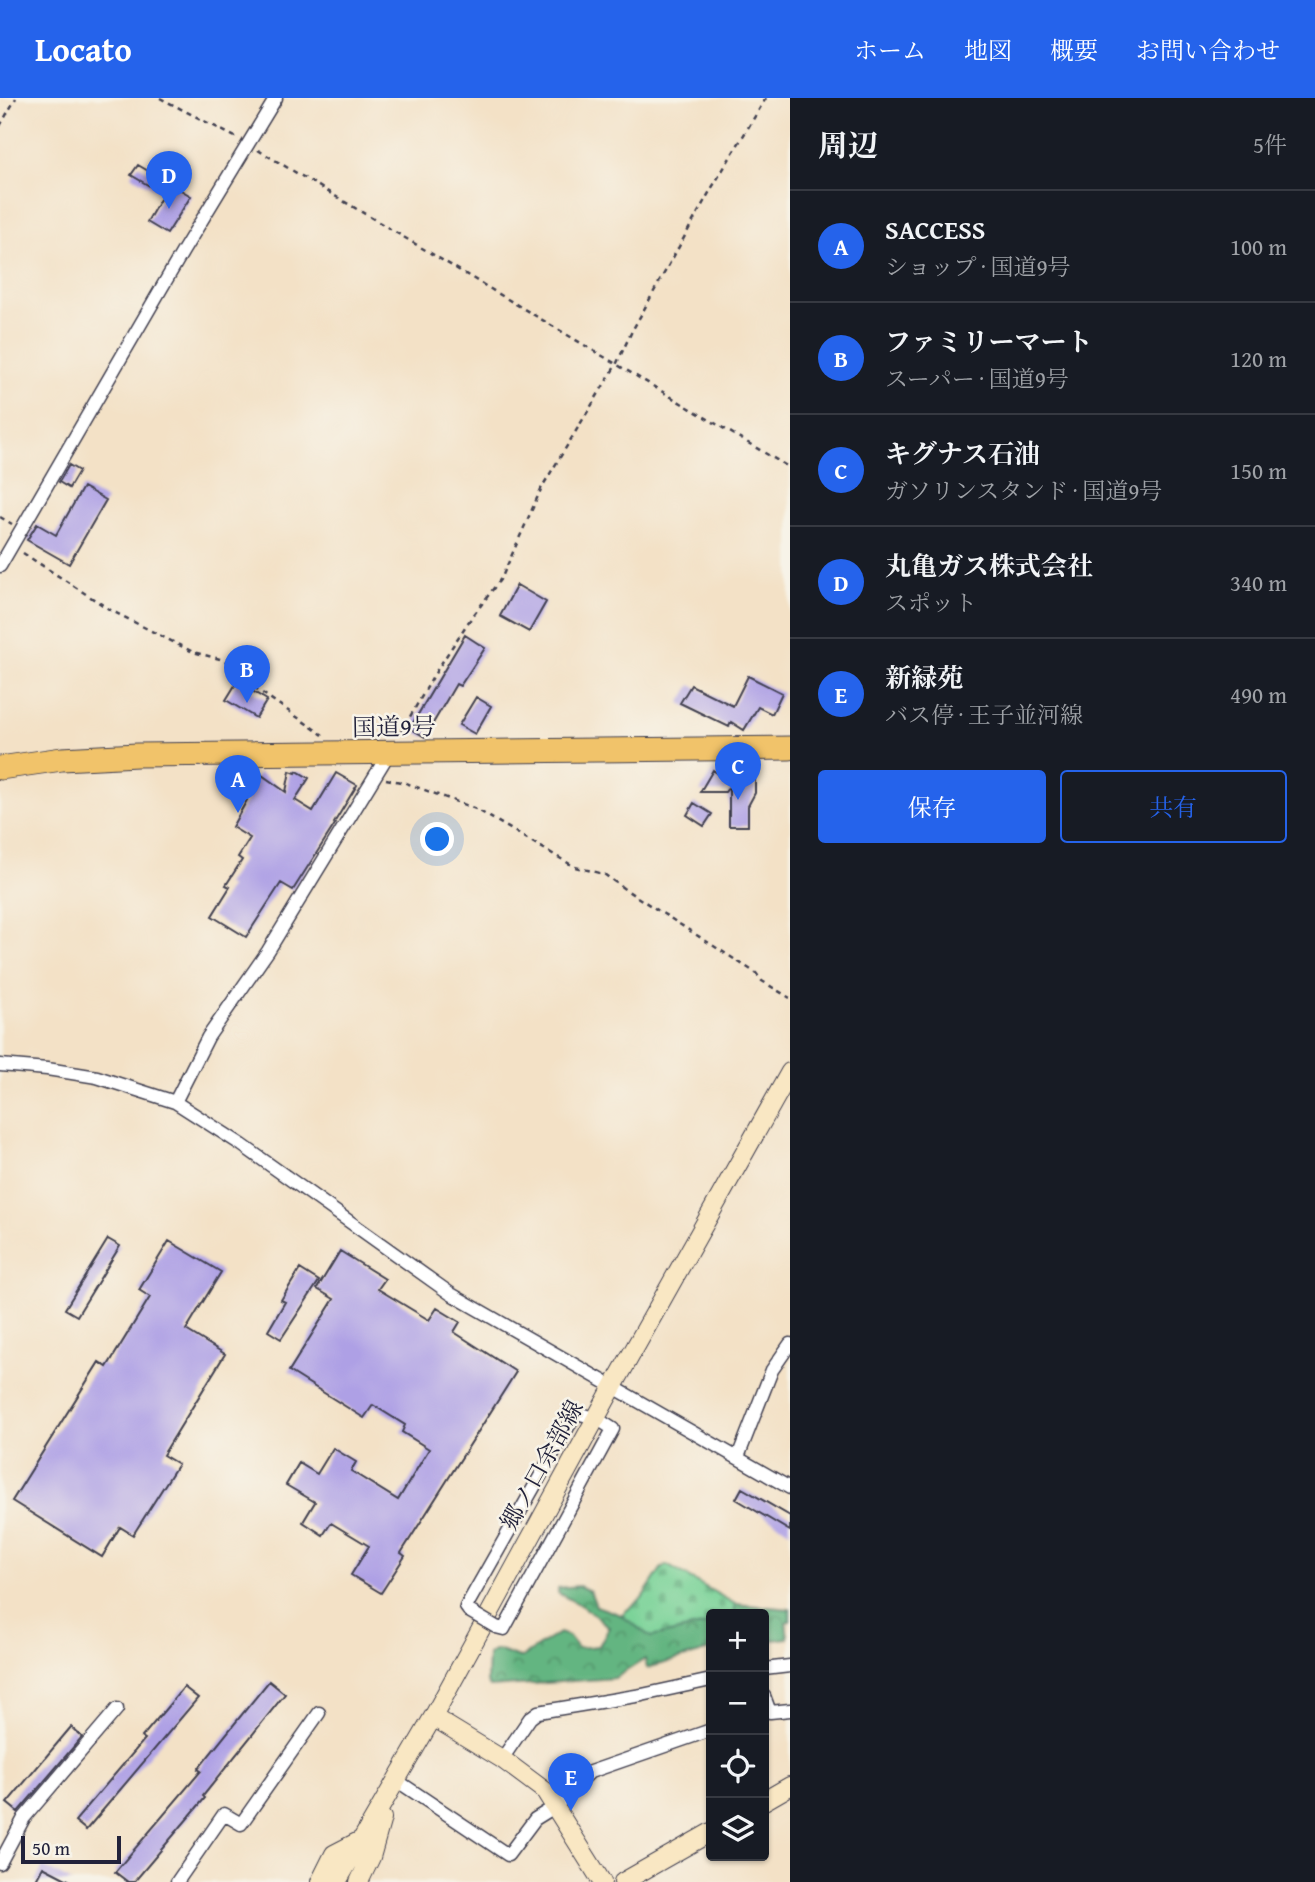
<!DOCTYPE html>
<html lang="ja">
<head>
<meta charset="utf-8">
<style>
	:root { --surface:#171b24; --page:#242831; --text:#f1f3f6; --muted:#9ea1a6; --line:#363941; --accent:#2563eb }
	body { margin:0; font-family:"Gentium Book Plus","Noto Serif JP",serif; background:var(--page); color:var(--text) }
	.controls { position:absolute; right:21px; bottom:21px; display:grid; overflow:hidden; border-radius:7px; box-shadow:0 2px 5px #0004 }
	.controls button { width:63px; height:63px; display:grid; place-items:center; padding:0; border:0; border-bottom:2px solid var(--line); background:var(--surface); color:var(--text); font:35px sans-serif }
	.scale { position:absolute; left:21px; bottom:18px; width:100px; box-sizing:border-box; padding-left:7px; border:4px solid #22223b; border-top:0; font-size:19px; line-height:24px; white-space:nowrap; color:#22223b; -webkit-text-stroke:5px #f7f3e8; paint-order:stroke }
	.you { position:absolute; left:438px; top:742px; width:24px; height:24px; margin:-18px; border:5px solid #fff; border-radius:50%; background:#1a73e8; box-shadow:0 0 0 10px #1a73e833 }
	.badge { display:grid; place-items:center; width:46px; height:46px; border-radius:50%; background:var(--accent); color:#fff; font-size:23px; font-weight:700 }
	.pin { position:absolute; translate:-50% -58px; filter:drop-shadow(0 2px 4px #0008) }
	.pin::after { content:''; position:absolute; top:37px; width:24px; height:21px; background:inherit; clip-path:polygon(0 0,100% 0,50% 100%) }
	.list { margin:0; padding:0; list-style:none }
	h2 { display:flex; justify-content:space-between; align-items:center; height:91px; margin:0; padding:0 28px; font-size:30px }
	h2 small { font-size:23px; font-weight:400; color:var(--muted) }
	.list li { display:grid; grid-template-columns:46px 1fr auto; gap:21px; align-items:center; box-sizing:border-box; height:112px; padding:0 28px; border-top:2px solid var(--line) }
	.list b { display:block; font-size:26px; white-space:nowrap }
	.list p { margin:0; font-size:23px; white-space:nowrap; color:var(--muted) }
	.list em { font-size:23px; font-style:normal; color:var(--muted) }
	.actions { display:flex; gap:14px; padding:21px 28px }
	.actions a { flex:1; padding:16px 0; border:2px solid var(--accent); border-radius:7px; text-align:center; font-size:24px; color:var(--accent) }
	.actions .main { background:var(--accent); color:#fff }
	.icon { flex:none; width:38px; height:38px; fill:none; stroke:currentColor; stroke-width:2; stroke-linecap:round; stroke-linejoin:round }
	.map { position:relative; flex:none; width:790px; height:1784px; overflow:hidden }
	header { display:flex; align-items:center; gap:42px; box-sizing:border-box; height:98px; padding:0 35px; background:var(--accent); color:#fff }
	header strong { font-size:33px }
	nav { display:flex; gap:38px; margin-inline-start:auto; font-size:24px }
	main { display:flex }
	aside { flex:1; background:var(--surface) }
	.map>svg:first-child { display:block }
</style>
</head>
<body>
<header>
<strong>Locato</strong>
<nav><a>ホーム</a><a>地図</a><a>概要</a><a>お問い合わせ</a></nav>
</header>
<main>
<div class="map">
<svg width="790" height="1784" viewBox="0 0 790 1784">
	<defs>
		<pattern id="forest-crowns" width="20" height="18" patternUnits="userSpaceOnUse" patternTransform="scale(1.75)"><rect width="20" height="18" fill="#64b581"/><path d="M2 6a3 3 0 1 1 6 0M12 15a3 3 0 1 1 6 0" fill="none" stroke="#52936b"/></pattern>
		<pattern id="cemetery-stones" width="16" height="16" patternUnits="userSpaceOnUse" patternTransform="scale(1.75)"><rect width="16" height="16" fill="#7bd399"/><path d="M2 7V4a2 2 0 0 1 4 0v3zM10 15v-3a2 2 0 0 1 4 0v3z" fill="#6ab585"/></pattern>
	</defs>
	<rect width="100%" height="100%" fill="#f7f3e8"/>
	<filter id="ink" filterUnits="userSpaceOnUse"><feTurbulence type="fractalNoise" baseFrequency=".0143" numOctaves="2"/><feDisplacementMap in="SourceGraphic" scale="14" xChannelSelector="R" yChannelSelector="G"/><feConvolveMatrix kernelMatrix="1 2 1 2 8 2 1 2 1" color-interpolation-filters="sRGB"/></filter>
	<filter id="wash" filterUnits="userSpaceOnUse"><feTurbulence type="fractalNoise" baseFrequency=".00686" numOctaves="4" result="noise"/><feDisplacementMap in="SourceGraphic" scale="28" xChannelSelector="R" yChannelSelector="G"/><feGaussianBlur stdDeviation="1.57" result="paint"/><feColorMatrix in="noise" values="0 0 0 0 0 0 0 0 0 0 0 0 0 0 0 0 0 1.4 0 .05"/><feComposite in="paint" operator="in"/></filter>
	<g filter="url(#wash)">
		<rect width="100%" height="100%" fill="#f3e1c6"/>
		<!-- forest -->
		<path fill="url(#forest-crowns)" stroke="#436c5e" stroke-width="2" d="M579,1488L590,1493L596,1508L621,1517L651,1539L711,1526V1552L647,1570L645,1561L615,1580L490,1589L487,1584L488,1556L497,1552L516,1559H522L559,1535L568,1538L577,1550L599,1548L609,1529L584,1509L558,1495V1490Z
			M735,1506L790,1511V1523L786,1524L788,1540L764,1543V1516H734Z"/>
		<!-- cemetery -->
		<path fill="url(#cemetery-stones)" stroke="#4e7a6a" stroke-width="2" d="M667,1467L735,1506L734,1516H711V1526L651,1539L621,1517L642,1500L661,1471Z"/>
		<g id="blocks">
			<!-- building -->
			<path fill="#aea0e5" d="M138,67L191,98L167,136L147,124L163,96L131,77Z
				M69,367L79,373L69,390L59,384Z
				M83,389L106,402L69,466L27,442L37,426L56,437Z
				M517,487L546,504L529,534L500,518Z
				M465,537L485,550L460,588L456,586L425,639L410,630Z
				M748,578L782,595L772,616L758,609L744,632L731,624L729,629L680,605L691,587L733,608Z
				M237,584L267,602L256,620L226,602Z
				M476,599L491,608L475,636L459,627Z
				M755,671V695L748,708V728H729V689L725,694H700L713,672L718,676L738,677V672Z
				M290,673L296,675L297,673L309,680L295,702L313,713L336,675L357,687L334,725L335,726L293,792L281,785L246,839L212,818L230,789L226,787L242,762L238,759L250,740L232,729L247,702L242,699L259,675L286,694Z
				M694,705L712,716L704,728L687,717Z
				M108,1141L120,1148L77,1218L65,1211Z
				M169,1143L221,1174L186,1232L225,1256L163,1357L178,1366L133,1437L120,1429L102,1459L12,1403L99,1264L107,1269L150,1199L139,1192Z
				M340,1153L385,1181L378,1191L429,1222L437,1210L460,1224L454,1234L516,1274L401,1455L405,1458L381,1495L351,1477L369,1448L331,1425L323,1437L303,1424L315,1404L286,1387L299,1365L317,1376L333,1350L356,1364L351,1373L398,1402L429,1351L402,1334L405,1327L373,1307L364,1320L289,1273L334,1201L317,1191Z
				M300,1171L319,1183L281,1241L268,1233L285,1204L281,1202Z
				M742,1390L790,1418V1433L736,1401Z
				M269,1583L285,1596L203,1698L205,1700L134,1784H128L115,1774L201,1673L198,1671Z
				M184,1589L198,1600L86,1732L75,1723L145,1641L142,1639Z
				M71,1629L82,1639L18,1714L7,1705Z
				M43,1769L72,1784H35Z"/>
		</g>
	</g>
	<g filter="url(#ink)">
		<use href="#blocks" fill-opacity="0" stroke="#413f50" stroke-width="2"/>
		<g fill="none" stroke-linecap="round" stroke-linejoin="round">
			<!-- street casing -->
			<g stroke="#413f50" stroke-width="15">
				<path id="street" d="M0,468L183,153L276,0
					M0,967L47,971L97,979L175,1004L242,1047L451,1196L790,1390
					M175,1004L208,939L268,853L389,655
					M738,1359L772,1272L790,1246
					M469,1513L466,1509L576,1315L596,1320L613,1331L504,1531L496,1529
					M764,1571L790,1568
					M764,1598L770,1614L790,1612
					M502,1661L530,1620L538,1614L642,1597L711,1582
					M396,1682L508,1757L535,1721L556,1708L590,1674L711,1632
					M0,1765L24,1720L117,1611
					M177,1784L224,1716L241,1726L319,1615"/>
			</g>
			<!-- secondary casing -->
			<g stroke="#413f50" stroke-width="20">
				<path id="secondary" d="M433,1619L502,1661L545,1693L602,1784
					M764,1703L790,1688
					M320,1784L334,1756L363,1741
					M337,1784L433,1619L614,1287L790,974
					M359,1784L371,1759L382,1720
					M623,1784L711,1734"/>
			</g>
			<!-- highway casing -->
			<g stroke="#413f50" stroke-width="25">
				<path id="highway" d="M0,670L62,661L137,657L790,650"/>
			</g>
			<!-- path -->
			<path stroke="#413f50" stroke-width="2.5" stroke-dasharray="5 5" stroke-linecap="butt" d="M160,0L237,40
				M0,28L16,0
				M258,52L790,370
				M0,419L12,426
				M23,455L112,513L193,554L224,562L233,568L245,583L323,637
				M400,636L437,572L467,526L502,479L542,389L616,267L632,233L710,93L766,0
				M386,681L406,685L476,711L575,769L604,776L623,790L756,875L762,883L790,900"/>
			<!-- street -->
			<use href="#street" stroke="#fff" stroke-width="12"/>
			<!-- secondary -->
			<use href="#secondary" stroke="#f9e7c3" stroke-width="18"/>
			<!-- highway -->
			<use href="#highway" stroke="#f1c36a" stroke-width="23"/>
			<!-- street-bridge casing -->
			<g stroke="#413f50" stroke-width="15" stroke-linecap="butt">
				<path id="street-bridge" d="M469,1513L496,1529"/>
			</g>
			<!-- street-bridge -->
			<use href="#street-bridge" stroke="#fff" stroke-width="12"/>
		</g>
	</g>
	<g text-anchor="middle" stroke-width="5" stroke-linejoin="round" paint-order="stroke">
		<!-- street labels -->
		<g font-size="24" fill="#22223b" stroke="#f7f3e8">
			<text transform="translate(394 629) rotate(-1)" y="8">国道9号</text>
			<text transform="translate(542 1367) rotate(-61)" y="8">郷ノ口余部線</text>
		</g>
	</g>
</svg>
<div class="controls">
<button>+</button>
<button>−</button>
<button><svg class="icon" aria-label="locate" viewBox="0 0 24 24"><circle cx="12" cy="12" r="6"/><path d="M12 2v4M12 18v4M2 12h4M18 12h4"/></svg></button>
<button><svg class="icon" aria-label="layers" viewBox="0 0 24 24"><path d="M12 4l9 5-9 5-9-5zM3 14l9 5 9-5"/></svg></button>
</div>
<div class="scale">50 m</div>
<div class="you"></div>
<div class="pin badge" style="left:238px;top:715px">A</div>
<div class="pin badge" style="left:247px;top:605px">B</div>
<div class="pin badge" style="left:738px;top:702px">C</div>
<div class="pin badge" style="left:169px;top:111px">D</div>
<div class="pin badge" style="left:571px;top:1713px">E</div>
</div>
<aside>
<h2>周辺<small>5件</small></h2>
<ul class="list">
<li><span class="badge">A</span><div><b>SACCESS</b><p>ショップ · 国道9号</p></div><em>100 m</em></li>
<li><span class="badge">B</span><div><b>ファミリーマート</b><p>スーパー · 国道9号</p></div><em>120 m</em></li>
<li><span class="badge">C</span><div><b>キグナス石油</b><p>ガソリンスタンド · 国道9号</p></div><em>150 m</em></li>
<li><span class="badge">D</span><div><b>丸亀ガス株式会社</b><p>スポット</p></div><em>340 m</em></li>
<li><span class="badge">E</span><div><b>新緑苑</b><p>バス停 · 王子並河線</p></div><em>490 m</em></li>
</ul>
<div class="actions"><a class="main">保存</a><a>共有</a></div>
</aside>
</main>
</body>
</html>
